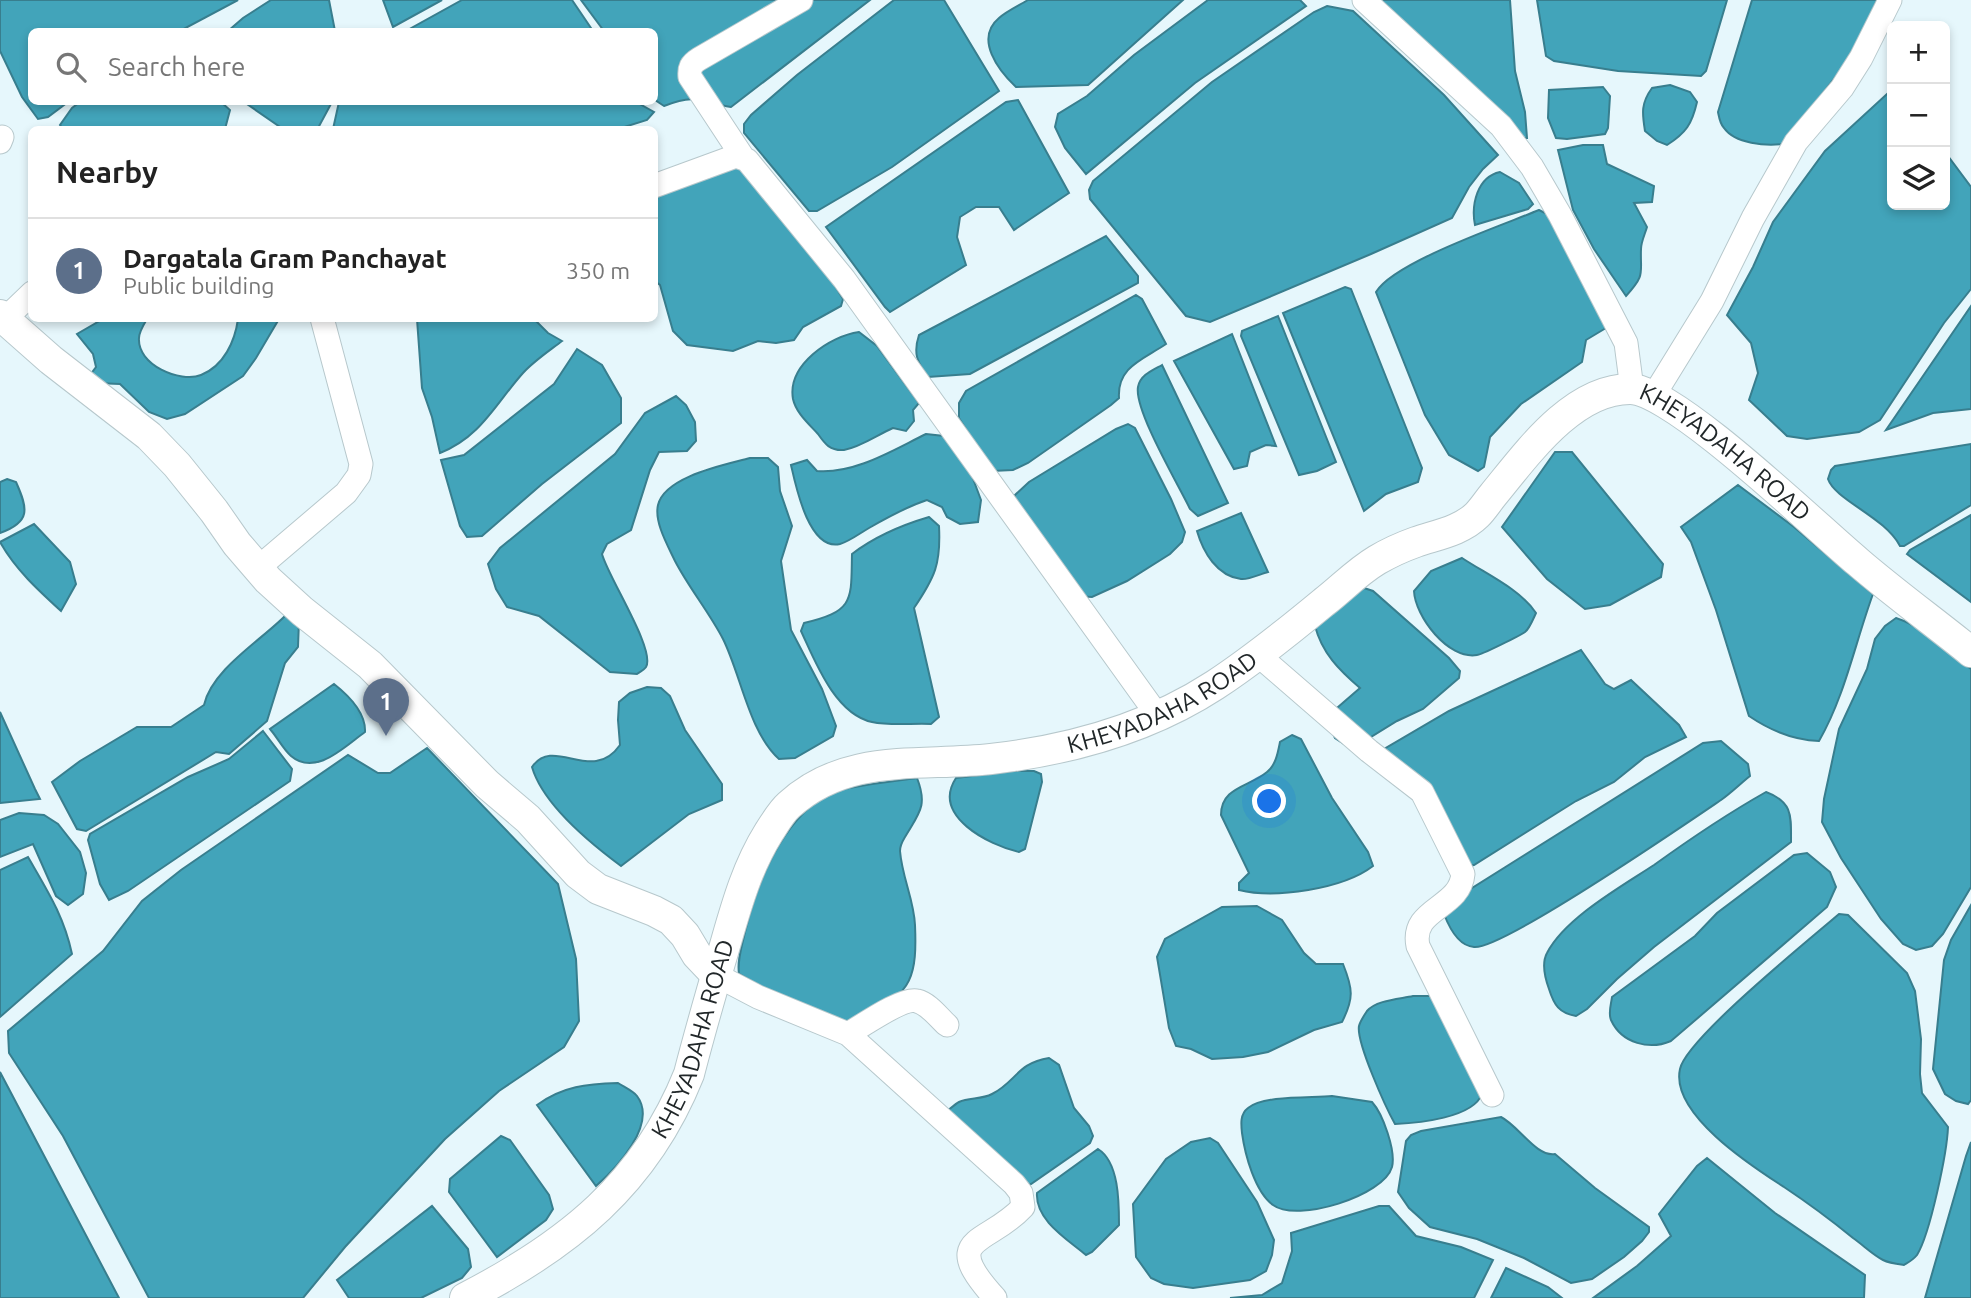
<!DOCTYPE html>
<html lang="en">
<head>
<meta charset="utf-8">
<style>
	:root { --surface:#fff; --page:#f2f2f2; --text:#222; --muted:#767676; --line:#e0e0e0; --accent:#a30e4d }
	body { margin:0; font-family:Ubuntu,sans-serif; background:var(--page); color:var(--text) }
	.controls { position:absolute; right:21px; top:21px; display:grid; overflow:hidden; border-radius:10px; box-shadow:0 4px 10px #0003 }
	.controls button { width:63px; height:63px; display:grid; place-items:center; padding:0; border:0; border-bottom:2px solid var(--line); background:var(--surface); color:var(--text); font:35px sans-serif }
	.you { position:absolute; left:1270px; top:802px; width:24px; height:24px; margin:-18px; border:5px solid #fff; border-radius:50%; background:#1a73e8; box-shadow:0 0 0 10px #1a73e833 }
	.badge { display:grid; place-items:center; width:46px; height:46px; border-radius:50%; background:var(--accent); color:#fff; font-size:23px; font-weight:700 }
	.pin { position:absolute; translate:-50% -58px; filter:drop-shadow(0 2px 4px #0008) }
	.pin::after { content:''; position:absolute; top:37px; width:24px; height:21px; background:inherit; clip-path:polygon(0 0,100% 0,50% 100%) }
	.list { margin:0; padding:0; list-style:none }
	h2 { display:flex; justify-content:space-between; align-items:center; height:91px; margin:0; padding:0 28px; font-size:30px }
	h2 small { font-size:23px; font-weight:400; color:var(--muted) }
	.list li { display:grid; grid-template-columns:46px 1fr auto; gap:21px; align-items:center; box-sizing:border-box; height:105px; padding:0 28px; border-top:2px solid var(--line) }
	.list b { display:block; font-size:26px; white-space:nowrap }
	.list p { margin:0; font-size:23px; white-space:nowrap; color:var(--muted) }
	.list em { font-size:23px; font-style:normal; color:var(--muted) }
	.icon { flex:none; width:38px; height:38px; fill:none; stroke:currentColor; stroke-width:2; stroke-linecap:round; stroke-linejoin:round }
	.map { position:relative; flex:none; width:1971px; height:1298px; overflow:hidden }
	.search { position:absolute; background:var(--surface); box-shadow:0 4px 10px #0003; left:28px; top:28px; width:630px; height:77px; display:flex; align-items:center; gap:18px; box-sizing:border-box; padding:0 24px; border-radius:10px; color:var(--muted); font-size:26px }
	.panel { position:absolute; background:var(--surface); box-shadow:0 4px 10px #0003; left:28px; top:126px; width:630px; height:196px; border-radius:10px }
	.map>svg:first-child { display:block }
</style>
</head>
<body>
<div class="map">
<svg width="1971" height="1298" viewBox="0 0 1971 1298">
	<rect width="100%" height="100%" fill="#e6f7fc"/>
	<!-- water -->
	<path fill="#42a4ba" stroke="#387e8e" stroke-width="2" d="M0,0H238L180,31L32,32V102H68L48,117L38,119L22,97L0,51Z
		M271,0H329L335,31H228L243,18Z
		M383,0H442L393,27Z
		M462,0H572L593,31H406Z
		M581,0H870L731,107C700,102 698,93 664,106L655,100L654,32L604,31Z
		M894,0H944L999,91L892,167L817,211H809L744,133V124L751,115L797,75Z
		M1028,0H1183L1088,85L1016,87C999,71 974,39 999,18C1007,11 1018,6 1028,0Z
		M1208,0H1300L1306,6L1195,83L1086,174L1065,148L1055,127L1058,114L1087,96L1134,55Z
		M1382,0H1510L1515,71L1525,112L1527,138H1521L1382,5Z
		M1537,0H1727L1706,71L1701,76L1618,71L1554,61L1546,56Z
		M1752,0H1877L1862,35L1840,71L1783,144C1766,146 1735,144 1724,128C1720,124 1719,117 1718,112Z
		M1327,6L1353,11L1444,95L1498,155L1483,169L1469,187L1452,218L1371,254L1210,322L1186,316L1090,199L1089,190L1093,181L1212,82L1314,12Z
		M1670,85L1690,92L1697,102C1692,124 1686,133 1667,145L1657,141L1645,131C1642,113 1641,103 1652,88Z
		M1603,87L1610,96L1608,128L1605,134L1567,139L1556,138L1548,118L1549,90Z
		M1888,93L1892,94V205H1945V152L1971,187V289L1944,323L1880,420L1859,432L1807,439L1787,436L1749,400L1758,373L1751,343L1727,315L1753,267L1773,222L1825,151Z
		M1018,100L1069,193L1014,230L999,207H976L960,217L957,237L966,265L890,312L885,307L826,227L1006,102Z
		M80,102H221L230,110L225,129H63L60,125L72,108Z
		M244,102H332L317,130L283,129Z
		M339,102H636L654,112L647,120L618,129H333Z
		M1583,145H1603L1607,164L1654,186L1652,202L1634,203L1647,227C1645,234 1641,242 1641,249C1640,274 1646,274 1626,296L1594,249L1573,210L1558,150Z
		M738,164L822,264L843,299L841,306L803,327L794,340L776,343L758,341L733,351L687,345L673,331L660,285L655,281L654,196Z
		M1500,172L1519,183L1533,204L1528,209L1475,225C1471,205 1477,177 1500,172Z
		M1539,210L1547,214L1606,328L1586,340L1582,362L1521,404L1490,437L1484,467L1478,471L1449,455L1425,415L1376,292C1394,262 1503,225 1539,210Z
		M1106,236L1138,276V283L970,374L928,377C917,362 913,353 919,335Z
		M1345,287L1351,289L1422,468L1418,482L1386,494L1364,511L1283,313Z
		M1136,295L1142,299L1166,344C1142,360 1117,367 1119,398L1111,405L1028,463L1013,470L992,471L959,418V403L966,391Z
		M1971,306V409L1933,413L1886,430Z
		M1278,316L1336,462L1317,471L1299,475L1241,336L1242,331Z
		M103,319H147C144,324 139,332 139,338C137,365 180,383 201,375C224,366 235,341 238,319H279L256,358L243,376L185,414L167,419L149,412L120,384L96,383L90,375L96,367L93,354L77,334Z
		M417,319H534L548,333L562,341C549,351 534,361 523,373C496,403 481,437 440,453L432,417L422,388Z
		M859,332L877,346L919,403L913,410L914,421L906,431L893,428C877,435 861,447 844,450C830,451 825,444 818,434C809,424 796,413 793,399C787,365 830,336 859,332Z
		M1232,334L1276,446L1266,445L1250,452L1247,466L1234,469L1174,361Z
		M577,349L602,365L621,398V423L542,484L482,536L467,537L460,526L441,460L464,455L554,384Z
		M1162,365L1228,503L1198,516L1190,509C1178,484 1134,410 1138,387C1140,375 1153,370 1162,365Z
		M676,396L686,405L695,422L696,441L687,451L659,452L650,470L631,530L607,544L602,554C608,577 656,650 646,667C644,670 640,672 637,674L610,672L539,616L507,607L496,589L488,564L500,548L615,454L645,413Z
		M1128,424L1135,428L1171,499L1185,532L1182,542L1170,554L1127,581L1092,597L1076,596L1015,510V495L1029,482L1116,429Z
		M926,434L944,436L963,452L981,500L978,522L960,524L947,517L942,507L927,500C906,507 888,517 869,528C860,533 850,541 840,544C809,551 796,487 791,465L807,460L817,471C855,474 893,450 926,434Z
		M1971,444V505L1904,546H1900C1885,517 1835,500 1828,479L1831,470L1835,466Z
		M1555,452H1572L1663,564L1661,577L1610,605L1585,609L1547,579L1502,527Z
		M750,458H768L778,467L780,491L792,526L781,561L791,630L822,689L836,726L833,736L795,758L779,759C749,732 741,675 723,639C709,612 689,588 675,561C668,546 654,522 658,505C665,476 725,465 750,458Z
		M7,479L16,482C28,509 31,522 0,533V482Z
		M1738,485L1794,527L1873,594C1855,643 1845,696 1819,741C1793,740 1771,731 1749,716L1716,610L1691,542L1681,527Z
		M1241,513L1268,572C1260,574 1249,580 1241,579C1217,576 1203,552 1197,531Z
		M1971,515V602L1907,554L1910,550Z
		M929,517L939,526C941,564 935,577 914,608L939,717L931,724C913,723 890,726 872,722C835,714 815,661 801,631L804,623C855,611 851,600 852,554C874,537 902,525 929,517Z
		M34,524L70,562L76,584L61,611C38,590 15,569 0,542Z
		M1462,558C1486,574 1520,589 1536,613C1533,619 1530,628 1525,632C1521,635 1481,655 1477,655C1448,660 1415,616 1414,591L1431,571Z
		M1364,588L1373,591L1449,658L1460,671L1459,678L1423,709L1397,721L1366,740L1344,744L1335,738L1329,725L1330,714L1360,688C1339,670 1322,653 1315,626Z
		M287,614L299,620L298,647L285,663L267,721L229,754L216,752L86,831L77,829L52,782L80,761L137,727H171L204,705C212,669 262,640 287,614Z
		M1896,618C1924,627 1948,651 1971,669V887L1943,934L1932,946L1916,950L1903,944L1881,919L1841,858L1822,822L1824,799L1839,729L1867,669L1875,639L1885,626Z
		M1581,650L1605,684L1614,689L1631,680L1679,725L1686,737L1645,757L1614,782L1576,801L1474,865L1459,868L1439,808L1379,752L1449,711Z
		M334,684C348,695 366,713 365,732C345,746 316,777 291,756C283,749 277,737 270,729Z
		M647,687L661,688L670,696L685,730L722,784V800L689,814L621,866C590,843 543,805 532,767C554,735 592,785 620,745L618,720L619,702L630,693Z
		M0,712L35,789L40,799L0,803Z
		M263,731L292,769L290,781L128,891L109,900L100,884L88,840L90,834L188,777L229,759Z
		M1292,735L1301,739L1332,798L1368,852L1373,866C1343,889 1275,899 1239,890V883L1249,873L1221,815C1221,787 1249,787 1267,772C1276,765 1278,752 1280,742Z
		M1721,741L1748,764L1750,776C1740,784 1731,793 1721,800C1687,823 1502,950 1474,947C1458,946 1449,927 1444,914L1453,900L1703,743Z
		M427,748L558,884L576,959L579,1021L564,1047L499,1091L445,1139L345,1247L303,1298H149L63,1136L9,1053L8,1031L103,951L142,901L181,870L348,755L378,773H390Z
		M1012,771H1034L1041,774L1042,782L1025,849L1019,852C989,845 931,816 956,778Z
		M917,778C928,806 919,813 905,837C902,842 900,845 900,851C902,877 914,900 915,925C917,973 913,996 866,1013C858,1016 848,1022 840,1023C821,1024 759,985 739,974C737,960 742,946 745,932C757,882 781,823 826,795C841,786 897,781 917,778Z
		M1766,792C1793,802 1791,816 1791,842L1654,947L1617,979L1587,1009L1576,1016C1559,1013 1554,1005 1549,989C1545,978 1541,964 1547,953C1565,918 1622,886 1654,865C1690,839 1727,814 1766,792Z
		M19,813L44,815L58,824L80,852L86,873L83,894L68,905L56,896L33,844L0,857V820Z
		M1807,853L1830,872L1836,887L1827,907L1671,1041C1650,1050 1622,1044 1611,1020C1608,1013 1611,1005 1612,997L1695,936L1717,913L1794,855Z
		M28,857C47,890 64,916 72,954L0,1017V870Z
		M1971,905V1100L1968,1104L1956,1101L1945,1094L1933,1069L1944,960L1951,940Z
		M1257,906L1282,920L1304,953L1316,964H1343C1353,989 1354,998 1342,1022L1314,1030L1268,1052L1243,1057L1212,1059L1191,1049L1176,1046L1169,1028L1157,957L1165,939L1222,907Z
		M1839,914L1848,915L1907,973L1915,991L1921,1039L1920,1074L1922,1093L1948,1127C1947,1153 1930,1234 1917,1255C1913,1260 1909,1262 1904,1265C1897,1264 1889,1263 1883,1260C1873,1255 1863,1245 1853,1238C1831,1220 1808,1203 1784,1187C1753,1167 1670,1114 1680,1069C1686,1039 1810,939 1839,914Z
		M1413,996H1439L1482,1094C1473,1118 1418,1123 1395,1124C1386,1108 1356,1042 1359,1026C1360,1022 1365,1014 1367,1011C1376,1000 1400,999 1413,996Z
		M1049,1058L1059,1065L1074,1108L1089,1126L1093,1136L1090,1143L1031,1184L1023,1186L946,1112C950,1109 955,1104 959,1102C969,1097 981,1100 992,1094C1016,1082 1017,1063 1049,1058Z
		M0,1072L119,1298H0Z
		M618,1083C624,1087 633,1091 637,1096C658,1124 616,1169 596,1186L537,1105C563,1086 587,1084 618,1083Z
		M1332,1096L1372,1102C1383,1114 1396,1151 1392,1167C1384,1196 1297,1223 1273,1205C1255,1192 1245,1155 1242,1133C1241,1124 1240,1114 1248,1108C1264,1095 1311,1098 1332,1096Z
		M1501,1117C1519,1126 1536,1157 1555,1154L1595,1188L1649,1227V1232L1642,1241L1624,1257L1592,1279L1571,1283L1524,1258L1477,1239L1430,1227L1409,1208L1398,1192L1406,1141L1411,1135L1421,1131Z
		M501,1136L510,1140L549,1195L553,1209L546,1220L497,1257L449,1192L450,1179Z
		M1210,1138L1218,1143L1257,1202L1274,1240L1272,1255L1266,1271L1250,1280L1193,1288L1164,1284L1151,1278L1136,1257L1133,1204L1166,1159L1191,1142Z
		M1971,1142V1298H1925L1966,1156Z
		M1098,1149C1119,1162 1119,1202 1119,1225L1092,1252L1086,1255C1067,1239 1035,1220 1037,1193Z
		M1707,1158L1775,1213L1865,1275L1864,1298H1593L1637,1266L1671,1236L1659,1214L1697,1166Z
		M432,1206L468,1249L471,1267L462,1278L421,1298H349L337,1280Z
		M1379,1206H1389L1416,1236L1461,1247L1493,1260L1474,1298H1230L1262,1295L1282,1283L1292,1251L1291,1233Z
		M1506,1268L1548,1287L1562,1298H1491Z"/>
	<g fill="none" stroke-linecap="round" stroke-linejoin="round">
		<!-- minor casing -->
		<g stroke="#b7c8cc" stroke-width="25">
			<path id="minor" d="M1364,0L1501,126L1532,167L1560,215L1626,343L1632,389
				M0,142L2,137
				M742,156L690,77C689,68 691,64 699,59L801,0
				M654,186L736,156L747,160L844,279L1158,716
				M5,319L32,293
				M1654,395L1712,301L1753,218L1796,142L1842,88L1861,58L1890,0
				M258,568L346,493L359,475L361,464L322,318
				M1257,654L1369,751L1422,792L1463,874C1460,909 1410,908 1418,946L1492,1095
				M716,975L758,997L848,1034L1014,1184L1021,1193L1023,1207C987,1246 938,1235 995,1298
				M848,1034C862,1026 903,997 917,1001C929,1004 938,1017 947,1025"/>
		</g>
		<!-- major casing -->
		<g stroke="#b7c8cc" stroke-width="32">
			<g id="major">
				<path d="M0,315L51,360L149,436L177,465L214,511L237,544L268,580L302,611L370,665L487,784L528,819L578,874L598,889L654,911L671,920L685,935L697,955L716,975"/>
				<path id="s1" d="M465,1298C568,1245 645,1184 689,1074C699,1035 710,997 721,959C734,915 744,872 769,832C775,823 781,812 789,805C847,752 920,767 991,759C1070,750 1149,728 1215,685C1253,660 1289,631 1324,602C1342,588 1357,572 1377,560C1389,553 1402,547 1416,542C1436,535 1461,531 1477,515C1483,509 1488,501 1493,495C1526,455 1572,389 1630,389C1674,389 1817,528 1858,562C1894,593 1934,622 1971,652"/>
			</g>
		</g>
		<!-- minor -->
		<use href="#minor" stroke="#fff" stroke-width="23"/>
		<!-- major -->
		<use href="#major" stroke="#fff" stroke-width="30"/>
	</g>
	<g text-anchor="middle" stroke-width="7" stroke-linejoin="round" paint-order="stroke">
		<!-- street labels -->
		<g font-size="24" fill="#212729" stroke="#fff">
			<text dy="8" stroke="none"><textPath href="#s1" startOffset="1699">KHEYADAHA ROAD</textPath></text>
			<text dy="8" stroke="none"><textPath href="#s1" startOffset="1008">KHEYADAHA ROAD</textPath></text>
			<text dy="8" stroke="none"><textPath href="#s1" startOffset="359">KHEYADAHA ROAD</textPath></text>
		</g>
	</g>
</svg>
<div class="controls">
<button>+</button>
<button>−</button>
<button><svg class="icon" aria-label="layers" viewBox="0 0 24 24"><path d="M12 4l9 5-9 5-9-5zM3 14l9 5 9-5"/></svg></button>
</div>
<div class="you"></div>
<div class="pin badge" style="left:386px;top:736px;background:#5c6f8a">1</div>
<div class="search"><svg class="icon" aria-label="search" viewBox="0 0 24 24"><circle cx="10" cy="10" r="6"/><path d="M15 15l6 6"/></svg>Search here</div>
<section class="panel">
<h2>Nearby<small></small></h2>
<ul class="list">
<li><span class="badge" style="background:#5c6f8a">1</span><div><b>Dargatala Gram Panchayat</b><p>Public building</p></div><em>350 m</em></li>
</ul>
</section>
</div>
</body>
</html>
